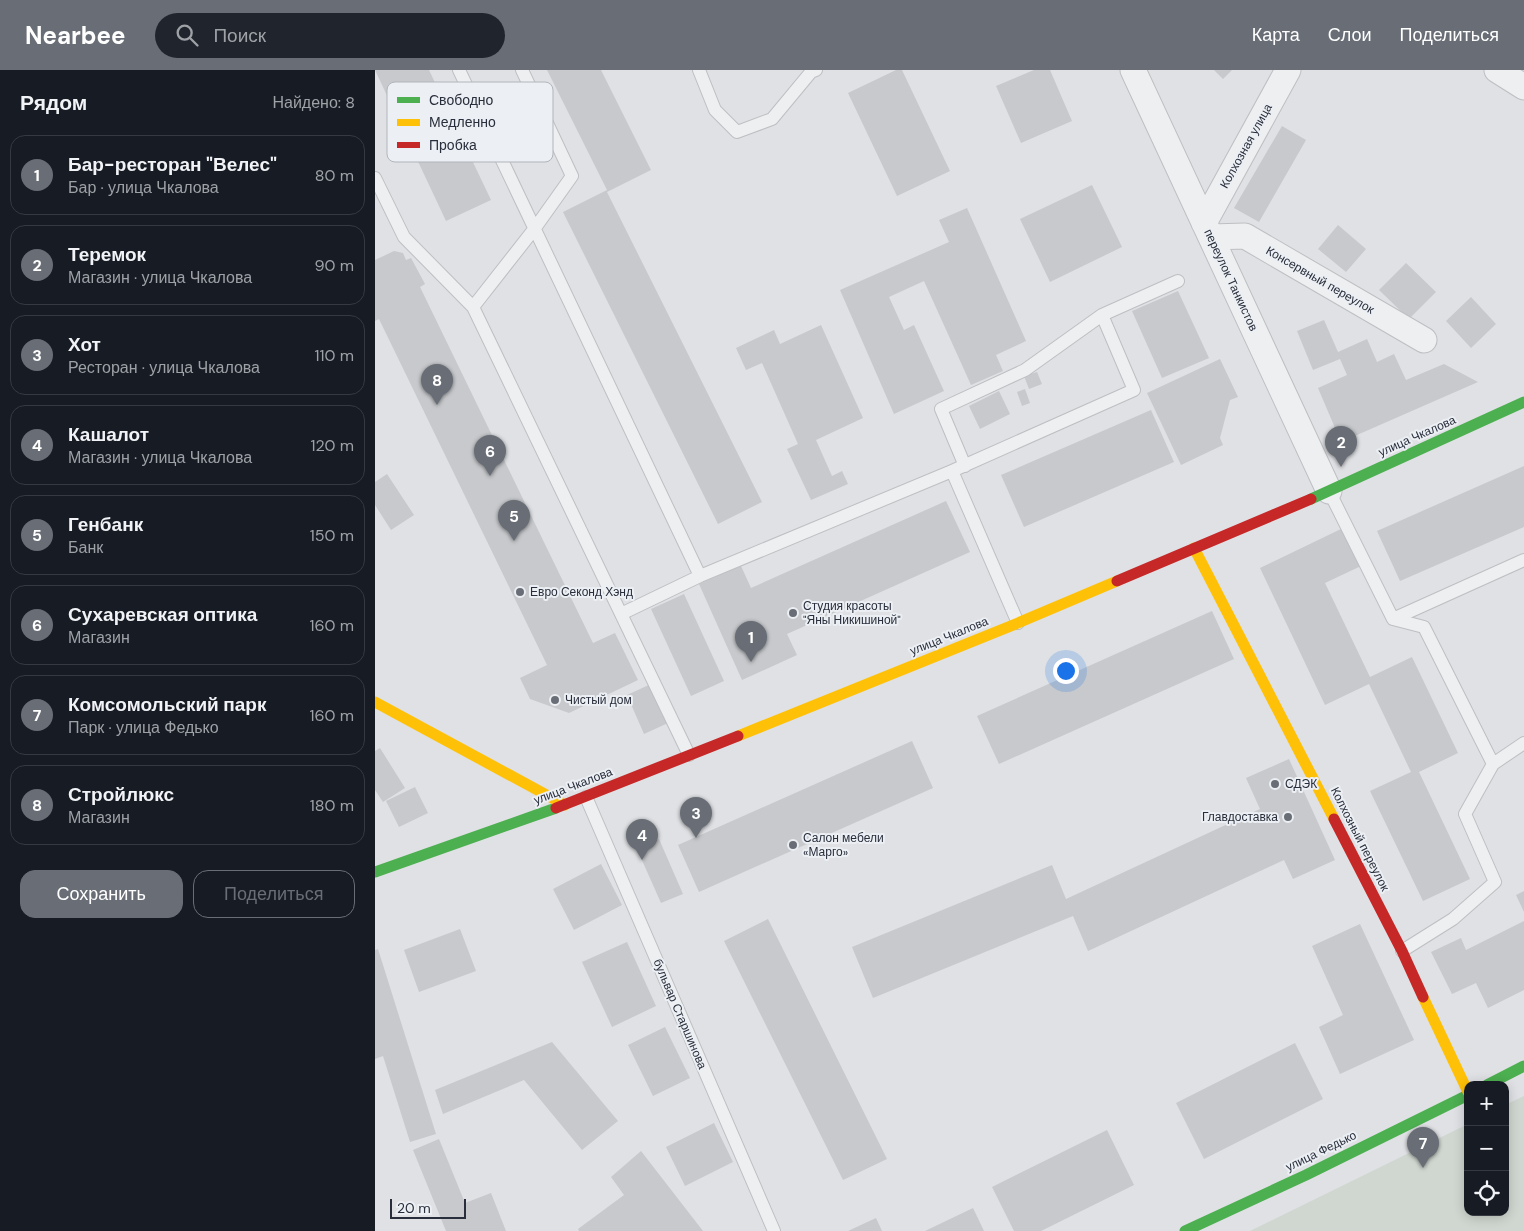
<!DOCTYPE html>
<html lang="ru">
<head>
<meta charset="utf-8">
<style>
	:root { --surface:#171b24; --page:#20242c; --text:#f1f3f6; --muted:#9ea1a6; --line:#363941; --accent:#686d76 }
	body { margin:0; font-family:"DM Sans",sans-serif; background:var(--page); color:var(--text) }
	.controls { position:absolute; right:15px; bottom:15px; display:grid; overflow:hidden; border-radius:10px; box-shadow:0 2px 12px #0003 }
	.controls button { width:45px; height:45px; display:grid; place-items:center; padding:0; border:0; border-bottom:1px solid var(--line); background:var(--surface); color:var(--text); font:25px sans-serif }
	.scale { position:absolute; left:15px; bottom:12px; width:76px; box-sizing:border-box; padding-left:5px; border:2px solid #282e3b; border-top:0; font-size:14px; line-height:18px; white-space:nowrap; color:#282e3b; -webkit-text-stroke:4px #eceff3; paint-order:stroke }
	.you { position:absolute; left:690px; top:600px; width:18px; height:18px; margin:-12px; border:4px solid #fff; border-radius:50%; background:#1a73e8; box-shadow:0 0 0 8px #1a73e833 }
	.badge { display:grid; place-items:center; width:32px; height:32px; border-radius:50%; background:var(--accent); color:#fff; font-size:16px; font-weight:700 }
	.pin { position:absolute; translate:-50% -41px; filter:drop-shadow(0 1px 2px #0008) }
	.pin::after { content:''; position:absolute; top:26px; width:18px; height:15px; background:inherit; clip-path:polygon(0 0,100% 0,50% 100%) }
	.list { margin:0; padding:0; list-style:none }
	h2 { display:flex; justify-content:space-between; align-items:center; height:65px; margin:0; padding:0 20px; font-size:21px }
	h2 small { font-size:16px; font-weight:400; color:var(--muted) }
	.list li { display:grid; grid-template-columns:32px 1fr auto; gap:15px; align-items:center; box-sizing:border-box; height:80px; margin:0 10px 10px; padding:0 10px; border:1px solid var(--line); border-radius:15px }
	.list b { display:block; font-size:19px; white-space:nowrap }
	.list p { margin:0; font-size:16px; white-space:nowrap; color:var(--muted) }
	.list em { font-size:16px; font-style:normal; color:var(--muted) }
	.actions { display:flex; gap:10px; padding:15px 20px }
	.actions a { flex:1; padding:11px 0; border:1px solid var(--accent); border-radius:15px; text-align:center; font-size:18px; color:var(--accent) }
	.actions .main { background:var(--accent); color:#fff }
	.icon { flex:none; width:28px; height:28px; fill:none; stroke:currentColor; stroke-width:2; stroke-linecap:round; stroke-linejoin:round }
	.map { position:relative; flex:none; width:1149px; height:1161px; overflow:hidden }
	header { display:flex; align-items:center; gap:30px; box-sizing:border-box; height:70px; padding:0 25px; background:var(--accent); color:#fff }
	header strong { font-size:24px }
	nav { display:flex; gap:28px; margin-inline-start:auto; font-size:18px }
	.search { width:350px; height:45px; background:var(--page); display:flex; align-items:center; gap:12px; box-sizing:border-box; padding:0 18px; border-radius:28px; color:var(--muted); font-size:19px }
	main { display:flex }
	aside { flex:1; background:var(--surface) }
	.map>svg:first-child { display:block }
</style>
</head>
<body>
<header>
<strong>Nearbee</strong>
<div class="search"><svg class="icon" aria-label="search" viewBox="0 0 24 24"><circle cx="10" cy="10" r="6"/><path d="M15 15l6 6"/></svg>Поиск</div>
<nav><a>Карта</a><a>Слои</a><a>Поделиться</a></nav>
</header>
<main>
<aside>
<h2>Рядом<small>Найдено: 8</small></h2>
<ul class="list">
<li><span class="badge">1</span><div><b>Бар-ресторан &quot;Велес&quot;</b><p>Бар · улица Чкалова</p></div><em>80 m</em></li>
<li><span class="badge">2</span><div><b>Теремок</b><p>Магазин · улица Чкалова</p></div><em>90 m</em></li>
<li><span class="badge">3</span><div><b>Хот</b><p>Ресторан · улица Чкалова</p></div><em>110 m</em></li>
<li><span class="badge">4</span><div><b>Кашалот</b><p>Магазин · улица Чкалова</p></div><em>120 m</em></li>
<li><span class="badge">5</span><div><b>Генбанк</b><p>Банк</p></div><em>150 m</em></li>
<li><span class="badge">6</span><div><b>Сухаревская оптика</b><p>Магазин</p></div><em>160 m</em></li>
<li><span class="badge">7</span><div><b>Комсомольский парк</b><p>Парк · улица Федько</p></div><em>160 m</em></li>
<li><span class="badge">8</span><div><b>Стройлюкс</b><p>Магазин</p></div><em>180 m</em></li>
</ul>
<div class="actions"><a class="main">Сохранить</a><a>Поделиться</a></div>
</aside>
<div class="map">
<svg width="1149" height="1161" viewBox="0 0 1149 1161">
	<rect width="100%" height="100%" fill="#dfe1e4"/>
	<!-- green -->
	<path fill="#d0d7d0" d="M1149,1026V1161H875L1093,1054V1142H1130V1035Z"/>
	<!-- building -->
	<path fill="#c7c9cc" d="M0,0H54L116,130L71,151Z
		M172,0H226L276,100L232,122L387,432L343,454L188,142L232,120Z
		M521,0H527L575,101L522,126L473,23Z
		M659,0H675L697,51L646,73L621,16Z
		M839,0H857L848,9Z
		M907,56L931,70L884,152L859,138Z
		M717,115L747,177L675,212L645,149Z
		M592,138L651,271L621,285L628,301L596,315L549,211L514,227L529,260L539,255L569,321L519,344L465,220L574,172L564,150Z
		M963,155L991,179L971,202L943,179Z
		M19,181L28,183L31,190L36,188L50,214L45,217L218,573L240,563L263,610L194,643L155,629L145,608L172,595L4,249L0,251V190Z
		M1031,193L1061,222L1034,249L1004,220Z
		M803,221L834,288L787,308L757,241Z
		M1096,227L1121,254L1096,278L1071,251Z
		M949,250L963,282L992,269L1002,292L1019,284L1031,310L1069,294L1103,312L966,372L943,318L972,305L965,289L938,300L922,261Z
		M446,255L488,348L441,370L457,406L467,401L473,414L436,430L412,379L423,374L387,293L371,300L361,278L399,260L405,274Z
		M845,289L863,327L855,330L845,368L848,375L806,395L772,323Z
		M662,302L667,314L654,319L649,306Z
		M650,319L655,333L647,336L642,322Z
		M624,321L635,344L605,359L594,336Z
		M776,340L799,392L649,457L626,405Z
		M1149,396V457L1025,511L1002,461Z
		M12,404L39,445L16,460L0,435V412Z
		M571,431L595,482L412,564L422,585L367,610L324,514L366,496L376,518Z
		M968,458L986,496L950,513L995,607L1037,587L1083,683L1044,702L1095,809L1048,831L995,721L1036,702L994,614L950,635L885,498Z
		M309,524L349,611L316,626L276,539Z
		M837,541L859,589L624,694L602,646Z
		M276,614L293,653L269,664L252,625Z
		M537,671L558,718L324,822L303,775Z
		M5,678L30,718L8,732L0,720V681Z
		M914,689L960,790L918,809L909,790L713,881L698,846L498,928L477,877L677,795L691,829L885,739L871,708Z
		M40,717L53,743L24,757L11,731Z
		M284,769L308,824L286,833L262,779Z
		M226,794L247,835L199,860L178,819Z
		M1149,821V842L1141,825Z
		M393,849L512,1089L468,1110L349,871Z
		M1149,851V920L1113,938L1101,913L1077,924L1056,882L1086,868L1091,880Z
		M985,854L1039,970L965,1004L944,957L968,945L937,876Z
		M85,859L101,901L44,922L29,880Z
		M252,872L281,936L237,957L207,892Z
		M3,879L61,1064L35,1072L8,986L0,989V880Z
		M290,957L315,1008L278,1026L253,975Z
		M177,972L243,1051L207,1080L149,1010L68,1044L60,1020Z
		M920,973L948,1029L829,1089L801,1033Z
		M339,1053L358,1092L310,1116L291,1077Z
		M732,1060L759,1115L666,1161H639L617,1117Z
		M64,1069L90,1133L116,1123L131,1161H71L38,1080Z
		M266,1081L328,1161H204L203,1159L249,1125L236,1107Z
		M598,1138L609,1161H550Z
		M501,1148L507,1161H473Z"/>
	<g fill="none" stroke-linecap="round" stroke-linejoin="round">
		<!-- lane casing -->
		<g stroke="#bdbfc2" stroke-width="14">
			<path id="lane" d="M84,0L325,506L577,401L643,553
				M147,0L197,106L160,158L98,237L314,685
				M324,0L340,40L362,62L397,49L436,2L441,0
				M0,108L29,167L98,237
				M590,396L566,339L650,300L727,245
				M577,401L759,320L727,245L803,211
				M954,421L1018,549L1049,557L1118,694L1090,744L1120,812L1078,849L1027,881
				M246,544L325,506
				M1018,549L1149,490
				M1118,694L1149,673
				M211,727L399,1161"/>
		</g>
		<!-- street casing -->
		<g stroke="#bdbfc2" stroke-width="27">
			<path id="street" d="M758,0L954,421
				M1122,0L1149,17
				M829,153L913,0
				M836,167L870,166L1049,270"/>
		</g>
		<!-- lane -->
		<use href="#lane" stroke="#eeeff0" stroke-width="12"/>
		<!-- street -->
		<use href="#street" stroke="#eeeff0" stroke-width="25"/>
		<!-- fast -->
		<path stroke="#4caf50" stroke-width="11" d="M936,429L1149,332
			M0,802L181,738
			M1112,1015L1149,996
			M810,1161L931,1105L1093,1025"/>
		<!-- slow -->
		<path stroke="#ffc107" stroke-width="11" d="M819,478L959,749
			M0,632L190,735
			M363,666L643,553L742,511
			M1048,927L1093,1022"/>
		<!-- jam -->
		<path stroke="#c62828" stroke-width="11" d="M742,511L936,429
			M181,738L363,666
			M959,749L1027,881L1048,927"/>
	</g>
	<!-- markers -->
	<g fill="#686d76" stroke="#eceff3" stroke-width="2">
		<circle cx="145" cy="522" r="5"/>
		<circle cx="418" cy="543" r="5"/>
		<circle cx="180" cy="630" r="5"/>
		<circle cx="900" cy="714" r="5"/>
		<circle cx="913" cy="747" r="5"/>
		<circle cx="418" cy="775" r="5"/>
	</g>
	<g text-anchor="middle" stroke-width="4" stroke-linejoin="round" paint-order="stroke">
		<!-- street labels -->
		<g font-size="12" fill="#282e3b" stroke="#eceff3">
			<text transform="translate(871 76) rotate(-61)" y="4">Колхозная улица</text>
			<text transform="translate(856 210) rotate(65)" y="4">переулок Танкистов</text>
			<text transform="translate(945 210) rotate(30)" y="4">Консервный переулок</text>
			<text transform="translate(1042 366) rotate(-24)" y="4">улица Чкалова</text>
			<text transform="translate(574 566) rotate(-22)" y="4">улица Чкалова</text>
			<text transform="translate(198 716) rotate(-21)" y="4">улица Чкалова</text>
			<text transform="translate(985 769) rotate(63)" y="4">Колхозный переулок</text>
			<text transform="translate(305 944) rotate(67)" y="4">бульвар Старшинова</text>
			<text transform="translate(946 1081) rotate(-26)" y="4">улица Федько</text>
		</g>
		<!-- poi labels -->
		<g font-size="12" fill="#282e3b" stroke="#eceff3" text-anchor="start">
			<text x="155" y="526">Евро Секонд Хэнд</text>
			<text x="428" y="540">Студия красоты<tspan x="428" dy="14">"Яны Никишиной"</tspan></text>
			<text x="190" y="634">Чистый дом</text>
			<text x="910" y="718">СДЭК</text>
			<text x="903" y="751" text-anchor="end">Главдоставка</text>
			<text x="428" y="772">Салон мебели<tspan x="428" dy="14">«Марго»</tspan></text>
		</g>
	</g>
	<!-- legend -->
	<rect x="12" y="12" width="166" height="80" rx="8" fill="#eceff3" stroke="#b1b5bc" stroke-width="1"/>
	<rect x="22" y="27" width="23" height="6" fill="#4caf50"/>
	<rect x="22" y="49" width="23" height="7" fill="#ffc107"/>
	<rect x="22" y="72" width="23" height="6" fill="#c62828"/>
	<g font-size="14" fill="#282e3b">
		<text x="54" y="35">Свободно</text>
		<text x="54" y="57">Медленно</text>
		<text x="54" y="80">Пробка</text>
	</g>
</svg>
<div class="controls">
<button>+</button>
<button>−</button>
<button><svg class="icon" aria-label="locate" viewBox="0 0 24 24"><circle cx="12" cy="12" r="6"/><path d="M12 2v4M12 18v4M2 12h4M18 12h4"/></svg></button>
</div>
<div class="scale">20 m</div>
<div class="you"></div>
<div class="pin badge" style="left:376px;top:592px">1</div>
<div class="pin badge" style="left:966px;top:397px">2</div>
<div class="pin badge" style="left:321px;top:768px">3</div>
<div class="pin badge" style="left:267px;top:790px">4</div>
<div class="pin badge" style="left:139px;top:471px">5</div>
<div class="pin badge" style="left:115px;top:406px">6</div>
<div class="pin badge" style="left:1048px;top:1098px">7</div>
<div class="pin badge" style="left:62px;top:335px">8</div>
</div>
</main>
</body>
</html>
